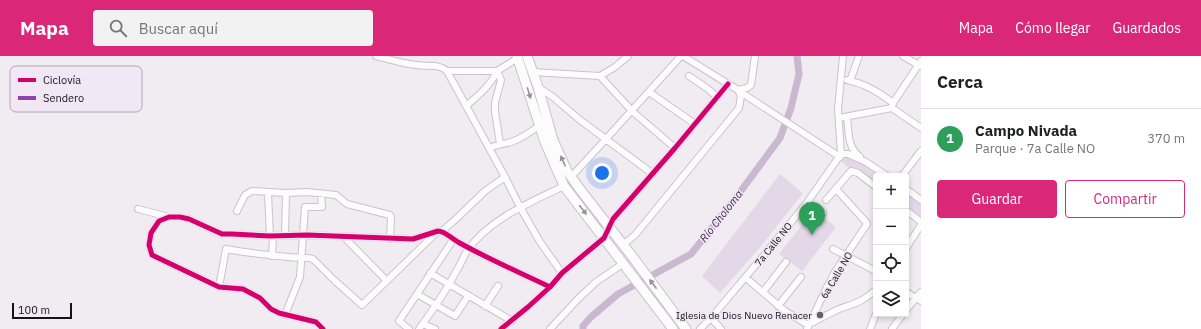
<!DOCTYPE html>
<html lang="es">
<head>
<meta charset="utf-8">
<style>
	:root { --surface:#fff; --page:#f2f2f2; --text:#202124; --muted:#757577; --line:#e0e0e0; --accent:#db2777 }
	body { margin:0; font-family:"IBM Plex Sans",sans-serif; background:var(--page); color:var(--text) }
	.controls { position:absolute; right:12px; bottom:12px; display:grid; overflow:hidden; border-radius:4px; box-shadow:0 2px 6px #0003 }
	.controls button { width:36px; height:36px; display:grid; place-items:center; padding:0; border:0; border-bottom:1px solid var(--line); background:var(--surface); color:var(--text); font:20px sans-serif }
	.scale { position:absolute; left:12px; bottom:10px; width:60px; box-sizing:border-box; padding-left:4px; border:2px solid #161318; border-top:0; font-size:11px; line-height:14px; white-space:nowrap; color:#161318; -webkit-text-stroke:3px #f2e8f5; paint-order:stroke }
	.you { position:absolute; left:602px; top:117px; width:14px; height:14px; margin:-10px; border:3px solid #fff; border-radius:50%; background:#1a73e8; box-shadow:0 0 0 6px #1a73e833 }
	.badge { display:grid; place-items:center; width:26px; height:26px; border-radius:50%; background:var(--accent); color:#fff; font-size:13px; font-weight:700 }
	.pin { position:absolute; translate:-50% -33px; filter:drop-shadow(0 1px 2px #0008) }
	.pin::after { content:''; position:absolute; top:21px; width:14px; height:12px; background:inherit; clip-path:polygon(0 0,100% 0,50% 100%) }
	.list { margin:0; padding:0; list-style:none }
	h2 { display:flex; justify-content:space-between; align-items:center; height:52px; margin:0; padding:0 16px; font-size:17px }
	h2 small { font-size:13px; font-weight:400; color:var(--muted) }
	.list li { display:grid; grid-template-columns:26px 1fr auto; gap:12px; align-items:center; box-sizing:border-box; height:60px; padding:0 16px; border-top:1px solid var(--line) }
	.list b { display:block; font-size:15px; white-space:nowrap }
	.list p { margin:0; font-size:13px; white-space:nowrap; color:var(--muted) }
	.list em { font-size:13px; font-style:normal; color:var(--muted) }
	.actions { display:flex; gap:8px; padding:12px 16px }
	.actions a { flex:1; padding:9px 0; border:1px solid var(--accent); border-radius:4px; text-align:center; font-size:14px; color:var(--accent) }
	.actions .main { background:var(--accent); color:#fff }
	.icon { flex:none; width:22px; height:22px; fill:none; stroke:currentColor; stroke-width:2; stroke-linecap:round; stroke-linejoin:round }
	.map { position:relative; flex:none; width:921px; height:273px; overflow:hidden }
	header { display:flex; align-items:center; gap:24px; box-sizing:border-box; height:56px; padding:0 20px; background:var(--accent); color:#fff }
	header strong { font-size:19px }
	nav { display:flex; gap:22px; margin-inline-start:auto; font-size:14px }
	.search { width:280px; height:36px; background:var(--page); display:flex; align-items:center; gap:10px; box-sizing:border-box; padding:0 14px; border-radius:4px; color:var(--muted); font-size:15px }
	main { display:flex }
	aside { flex:1; background:var(--surface) }
	.map>svg:first-child { display:block }
</style>
</head>
<body>
<header>
<strong>Mapa</strong>
<div class="search"><svg class="icon" aria-label="search" viewBox="0 0 24 24"><circle cx="10" cy="10" r="6"/><path d="M15 15l6 6"/></svg>Buscar aquí</div>
<nav><a>Mapa</a><a>Cómo llegar</a><a>Guardados</a></nav>
</header>
<main>
<div class="map">
<svg width="921" height="273" viewBox="0 0 921 273">
	<rect width="100%" height="100%" fill="#f1ebf2"/>
	<!-- green -->
	<path fill="#e3d7e8" d="M845,100L853,101L883,120H876V127L857,113L852,112L850,113L841,105Z
		M780,118L803,137L762,189L720,237L702,220Z
		M906,136L921,147V161L906,150Z
		M814,154L836,171L802,215L779,198Z"/>
	<g fill="none" stroke-linecap="round" stroke-linejoin="round">
		<!-- river -->
		<path stroke="#cab8d0" stroke-width="7" d="M583,273V270L591,261L618,238L691,198L735,143L780,82L791,52L799,18L797,0"/>
		<!-- minor casing -->
		<g stroke="#c8c4c9" stroke-width="8">
			<path id="minor" d="M376,0C389,3 404,8 417,9C428,11 438,7 447,15L505,121L520,151L540,186L562,217
				M683,0L738,34L747,32L751,29L755,0
				M903,0L920,10
				M447,15H497L518,2
				M497,15L501,24L495,47V55L500,88
				M532,16L600,20L615,11L628,0
				M600,20L632,55L675,92
				M689,20L708,33L717,41
				M847,24L850,25L859,0
				M850,25C866,28 880,37 893,47
				M538,31L553,41L580,64L653,118
				M739,35L840,101
				M649,36L695,68
				M466,50C478,40 491,29 497,15
				M892,52L921,72
				M847,61C849,76 847,91 860,101
				M839,62L892,52L893,47L921,5
				M489,92C496,89 504,88 511,86C521,83 530,76 539,70
				M841,98L838,53L843,0
				M841,98H848L866,106L887,120
				M902,120L921,95
				M571,121L606,83L681,0
				M906,133L921,144
				M268,137L270,180
				M826,144L851,115L858,117L876,131
				M806,148L823,157
				M138,153L169,161
				M906,154L921,166
				M237,155L245,139L252,135L286,137L307,136L336,139L347,148L390,159L391,161L390,183
				M442,175L456,163L485,135L505,121
				M285,179L286,137
				M343,180L386,224
				M623,189L635,179L739,52L741,40L738,34
				M906,192L921,169
				M833,193L870,212L876,216
				M272,200L273,180
				M430,217L512,265
				M746,222L785,255L808,269C818,263 829,258 839,253C852,248 863,246 873,236
				M219,231L226,193C246,197 267,199 288,201C296,202 306,201 313,203L334,224L362,249L437,176
				M763,236L786,206
				M906,236L921,245
				M417,238L455,260L468,240
				M485,250L498,230
				M778,250L801,221
				M906,254L921,236
				M285,259L300,221L305,151H322L321,138
				M711,262L721,273
				M423,268L435,273
				M323,273L316,266L279,257L271,253L260,242L243,233L219,231L152,199L149,189L151,177L159,165L169,161H180L189,163L222,178H232L270,180L307,179L413,183L438,175C445,175 452,183 458,186C488,203 519,216 550,231
				M409,273L399,265L453,184
				M419,273C433,254 446,235 457,214C461,208 463,201 467,195C489,163 531,146 564,130
				M501,273L528,251L550,231L562,217L604,182L613,163L675,92L728,28
				M550,273L578,243L596,226L624,207
				M700,273L711,262L765,198L806,148L841,98
				M807,273L826,233L835,216L867,168L866,166L836,133
				M870,273L876,258
				M892,273L903,258"/>
		</g>
		<!-- highway casing -->
		<g stroke="#c8c4c9" stroke-width="11">
			<path id="highway" d="M517,0L545,86L564,130L673,273
				M527,0L538,31L553,84L567,115L579,132L635,204L686,273"/>
		</g>
		<!-- minor -->
		<use href="#minor" stroke="#fdfcfd" stroke-width="6"/>
		<!-- highway -->
		<use href="#highway" stroke="#fdfcfd" stroke-width="9"/>
		<!-- quiet -->
		<path stroke="#8e44ad" stroke-width="4" stroke-dasharray="8 4" stroke-linecap="butt" d="M806,148L823,157"/>
		<!-- cycleway casing -->
		<g stroke="#f2e8f5" stroke-width="8">
			<path id="cycleway" d="M323,273L316,266L279,257L271,253L260,242L243,233L219,231L152,199L149,189L151,177L159,165L169,161H180L189,163L222,178H232L270,180L307,179L413,183L438,175C445,175 452,183 458,186C488,203 519,216 550,231
				M501,273L528,251L550,231L562,217L604,182L613,163L675,92L728,28"/>
		</g>
		<!-- cycleway -->
		<use href="#cycleway" stroke="#d6006c" stroke-width="5"/>
	</g>
	<!-- one-way arrows -->
	<defs><path id="oneway-solid" d="M-6-.8H1V-3.2L6.5 0L1 3.2V.8H-6Z"/></defs>
	<g fill="#959396">
		<use href="#oneway-solid" transform="translate(529 37) rotate(73)"/>
		<use href="#oneway-solid" transform="translate(563 105) rotate(-114)"/>
		<use href="#oneway-solid" transform="translate(583 154) rotate(52)"/>
		<use href="#oneway-solid" transform="translate(653 228) rotate(-127)"/>
	</g>
	<!-- markers -->
	<circle fill="#635f64" stroke="#f2e8f5" stroke-width="1.5" cx="820" cy="259" r="4"/>
	<g text-anchor="middle" stroke-width="3" stroke-linejoin="round" paint-order="stroke">
		<!-- street labels -->
		<g font-size="10" fill="#161318" stroke="#f2e8f5">
			<text transform="translate(773 188) rotate(-51)" y="4">7a Calle NO</text>
			<text transform="translate(836 219) rotate(-59)" y="4">6a Calle NO</text>
		</g>
		<!-- poi labels -->
		<g font-size="10" fill="#161318" stroke="#f2e8f5" text-anchor="end">
			<text x="812" y="263">Iglesia de Dios Nuevo Renacer</text>
		</g>
		<!-- water labels -->
		<g font-size="11" font-style="italic" fill="#3f1f49" stroke="#f2e8f5">
			<text transform="translate(721 160) rotate(-52)" y="4">Río Choloma</text>
		</g>
	</g>
	<!-- legend -->
	<rect x="10" y="10" width="132" height="46" rx="6" fill="#f2e8f5" stroke="#b0a8b3" stroke-width="1"/>
	<rect x="18" y="22" width="18" height="4" fill="#d6006c"/>
	<rect x="18" y="40" width="18" height="4" fill="#8e44ad"/>
	<g font-size="11" fill="#161318">
		<text x="43" y="28">Ciclovía</text>
		<text x="43" y="46">Sendero</text>
	</g>
</svg>
<div class="controls">
<button>+</button>
<button>−</button>
<button><svg class="icon" aria-label="locate" viewBox="0 0 24 24"><circle cx="12" cy="12" r="6"/><path d="M12 2v4M12 18v4M2 12h4M18 12h4"/></svg></button>
<button><svg class="icon" aria-label="layers" viewBox="0 0 24 24"><path d="M12 4l9 5-9 5-9-5zM3 14l9 5 9-5"/></svg></button>
</div>
<div class="scale">100 m</div>
<div class="you"></div>
<div class="pin badge" style="left:812px;top:179px;background:#2e9e5b">1</div>
</div>
<aside>
<h2>Cerca<small></small></h2>
<ul class="list">
<li><span class="badge" style="background:#2e9e5b">1</span><div><b>Campo Nivada</b><p>Parque · 7a Calle NO</p></div><em>370 m</em></li>
</ul>
<div class="actions"><a class="main">Guardar</a><a>Compartir</a></div>
</aside>
</main>
</body>
</html>
